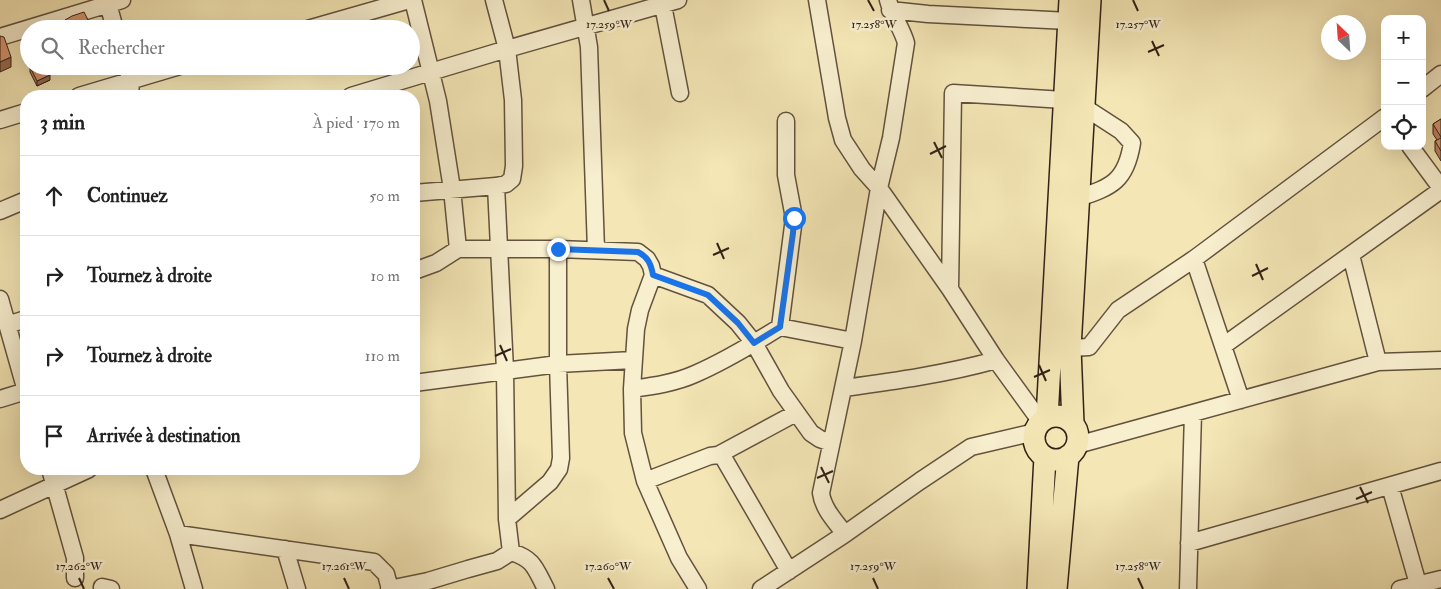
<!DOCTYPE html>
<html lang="fr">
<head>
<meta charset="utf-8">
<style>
	:root { --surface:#fff; --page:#f6f6f6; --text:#222; --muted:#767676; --line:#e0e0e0 }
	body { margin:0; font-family:"IM FELL Double Pica",serif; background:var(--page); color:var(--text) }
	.controls { position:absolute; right:15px; top:15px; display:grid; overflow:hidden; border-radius:10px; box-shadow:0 5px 20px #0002 }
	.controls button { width:45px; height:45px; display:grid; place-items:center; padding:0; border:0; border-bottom:1px solid var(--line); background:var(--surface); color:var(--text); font:25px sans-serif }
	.compass { position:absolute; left:1321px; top:15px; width:45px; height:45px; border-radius:50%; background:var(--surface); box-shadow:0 5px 20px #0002; rotate:335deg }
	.stop { position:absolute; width:15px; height:15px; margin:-11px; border:4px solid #1a73e8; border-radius:50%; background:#fff }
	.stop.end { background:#1a73e8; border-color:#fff; box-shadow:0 1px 5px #0008 }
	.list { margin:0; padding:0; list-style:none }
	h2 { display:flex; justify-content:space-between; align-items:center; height:65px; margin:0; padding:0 20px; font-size:21px }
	h2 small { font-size:16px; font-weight:400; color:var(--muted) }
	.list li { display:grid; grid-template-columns:32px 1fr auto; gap:15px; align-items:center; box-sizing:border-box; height:80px; padding:0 20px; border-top:1px solid var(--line) }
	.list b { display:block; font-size:19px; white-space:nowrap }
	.list em { font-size:16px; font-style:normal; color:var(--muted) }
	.icon { flex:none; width:28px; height:28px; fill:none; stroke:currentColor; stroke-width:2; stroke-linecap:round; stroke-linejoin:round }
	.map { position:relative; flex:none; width:1441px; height:589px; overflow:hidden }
	.search { position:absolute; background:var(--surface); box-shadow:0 5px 20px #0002; left:20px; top:20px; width:400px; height:55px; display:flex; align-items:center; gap:12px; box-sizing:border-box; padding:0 18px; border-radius:28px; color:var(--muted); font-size:19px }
	.panel { position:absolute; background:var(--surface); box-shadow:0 5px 20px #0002; left:20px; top:90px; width:400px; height:385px; border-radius:20px }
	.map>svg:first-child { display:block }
</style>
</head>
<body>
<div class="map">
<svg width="1441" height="589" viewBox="0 0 1441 589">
	<rect width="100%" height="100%" fill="#f4e6b5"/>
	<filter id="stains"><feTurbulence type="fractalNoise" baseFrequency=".004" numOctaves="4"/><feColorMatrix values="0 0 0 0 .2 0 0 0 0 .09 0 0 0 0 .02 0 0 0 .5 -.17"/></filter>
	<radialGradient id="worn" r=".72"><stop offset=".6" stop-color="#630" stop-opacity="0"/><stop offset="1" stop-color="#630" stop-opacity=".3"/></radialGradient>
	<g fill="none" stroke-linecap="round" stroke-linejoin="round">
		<!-- minor casing -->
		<g stroke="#62523e" stroke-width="19">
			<path id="minor" d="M107,0L115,29
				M413,0L438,101L452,189L458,249
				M581,0L589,47L596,250
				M662,0L680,93
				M817,0L837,118L843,140L862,169L879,188L950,289L996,360L1041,422
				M890,10L928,14L1069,21
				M308,29L409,0
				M0,37L122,0
				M126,66L131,81L130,96
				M1422,89L1441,74
				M79,96L180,66
				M351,96L507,49L678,0
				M0,120L26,112
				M1410,146L1441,188
				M414,193L496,186L506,184L512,179L514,166L513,100L507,49L494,0
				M1078,198C1112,187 1126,181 1132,143L1121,131L1084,107
				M0,211L26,200
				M1351,255L1378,362
				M1194,259L1241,400
				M414,271L436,263L458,249H558L638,252L647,259L651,266L653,275L640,310L636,329L632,389L633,433L645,481L679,558L698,589
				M653,275L708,295L738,323L754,343L781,391L811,433L820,439L831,443
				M950,289L953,93L1064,100
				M0,299L26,391
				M7,325L26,319
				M780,327L794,218L786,175V121
				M1223,346L1441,190
				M1070,348L1089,347L1118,310L1194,259L1385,117
				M414,383L558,364L633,360
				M844,388C895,381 946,374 996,360
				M632,389C653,386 675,383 695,374C725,361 753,344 780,327L853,341
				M0,399L26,391
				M1077,445L1378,362L1441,360
				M718,455L796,413
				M50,469L75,558V578
				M154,469L178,534L194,589
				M645,481L710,456L718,455L723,457L789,571
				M1390,486L1418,584
				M0,510L89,469
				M507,519L550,482L559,469L561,458L558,364V249
				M178,534L374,562L386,574L390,589
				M845,534C836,522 823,509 821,493L853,341L879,188L891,138L906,43C902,28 892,16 888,0
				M1189,543L1441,471
				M285,549L297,589
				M511,552C534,559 535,568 546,589
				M102,587L111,589
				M389,589L428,581L468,569L497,561L511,552L507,519L505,370L496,186
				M761,589L845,534L920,481L971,447L1035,432
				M1188,589L1193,413
				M1400,589L1441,579"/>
		</g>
		<!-- major casing -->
		<g stroke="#312117" stroke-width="24">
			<path id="major" d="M1034 438a22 22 0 1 1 44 0a22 22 0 1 1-44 0Z
				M1047,418L1070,0
				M1073,424L1070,348L1090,0
				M1038,589L1045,457
				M1056,589L1068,456"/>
		</g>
		<!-- minor -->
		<use href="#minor" stroke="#f8efcf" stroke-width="16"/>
		<!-- major -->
		<use href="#major" stroke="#f4e6b5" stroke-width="21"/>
	</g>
	<!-- wall -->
	<path fill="#bb8161" stroke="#312117" d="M65,20L91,29H65Z
		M30,67L50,80L37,86L30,72Z
		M1441,119V161L1435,151V141L1437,140L1433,134V124Z"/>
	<!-- shaded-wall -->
	<path fill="#98694f" stroke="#312117" d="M11,57V67L0,72V62Z
		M50,75V80L37,86V81Z"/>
	<!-- building -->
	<path fill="#d99671" stroke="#312117" d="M84,12L91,26L89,29H69L65,20L72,16Z
		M0,36L4,37L11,57L0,62Z
		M31,66H46L50,75L37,81L30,67Z
		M1441,119V137L1433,124Z
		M1441,138V151L1435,141Z"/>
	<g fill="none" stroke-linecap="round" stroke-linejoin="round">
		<!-- route -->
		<path stroke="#1a73e8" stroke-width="6" d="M558,249L638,252C648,257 651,264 653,275L708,295L738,323L754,343L780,327L793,233L794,218"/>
	</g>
	<!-- ticks -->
	<path fill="none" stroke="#312117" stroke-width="2" d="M604,0L609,11M868,0L874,11M1133,0L1138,11M1152,41L1159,56M1148,52L1164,45M934,142L942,158M930,154L946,146M717,243L724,259M713,255L729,248M1256,264L1263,280M1252,276L1268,268M500,345L507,361M495,356L511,349M1039,365L1046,381M1034,377L1050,370M821,467L829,483M817,478L833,471M1360,487L1368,503M1356,499L1372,492M79,578L84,589M344,578L349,589M608,578L614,589M873,578L878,589M1138,578L1143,589"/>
	<g font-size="12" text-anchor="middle" fill="#312117" stroke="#f8efcf" stroke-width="5" stroke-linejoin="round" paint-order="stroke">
		<text x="609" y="28">17.259°W</text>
		<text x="874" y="28">17.258°W</text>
		<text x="1138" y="28">17.257°W</text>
		<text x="79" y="570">17.262°W</text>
		<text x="344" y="570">17.261°W</text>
		<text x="608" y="570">17.260°W</text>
		<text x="873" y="570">17.259°W</text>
		<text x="1138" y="570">17.258°W</text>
	</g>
	<rect width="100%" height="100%" filter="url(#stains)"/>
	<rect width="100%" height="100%" fill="url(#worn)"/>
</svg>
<div class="controls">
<button>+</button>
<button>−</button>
<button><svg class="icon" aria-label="locate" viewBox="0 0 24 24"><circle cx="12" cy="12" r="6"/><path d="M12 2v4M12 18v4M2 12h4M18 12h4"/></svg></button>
</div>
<svg class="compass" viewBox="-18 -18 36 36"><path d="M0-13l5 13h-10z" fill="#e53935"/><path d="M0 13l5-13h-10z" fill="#767676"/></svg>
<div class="stop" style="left:794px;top:218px"></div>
<div class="stop end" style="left:558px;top:249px"></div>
<div class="search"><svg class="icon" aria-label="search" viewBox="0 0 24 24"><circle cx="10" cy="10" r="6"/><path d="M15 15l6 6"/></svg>Rechercher</div>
<section class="panel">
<h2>3 min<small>À pied · 170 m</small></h2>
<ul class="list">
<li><svg class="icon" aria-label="ahead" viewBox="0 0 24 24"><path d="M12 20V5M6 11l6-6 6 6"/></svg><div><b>Continuez</b></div><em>50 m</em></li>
<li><svg class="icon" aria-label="right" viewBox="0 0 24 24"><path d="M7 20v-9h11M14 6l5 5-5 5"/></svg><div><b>Tournez à droite</b></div><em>10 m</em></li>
<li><svg class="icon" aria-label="right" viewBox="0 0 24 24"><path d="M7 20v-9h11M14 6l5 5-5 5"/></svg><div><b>Tournez à droite</b></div><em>110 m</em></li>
<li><svg class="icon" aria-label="arrive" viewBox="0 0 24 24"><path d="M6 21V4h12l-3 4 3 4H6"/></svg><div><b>Arrivée à destination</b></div></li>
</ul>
</section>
</div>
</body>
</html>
